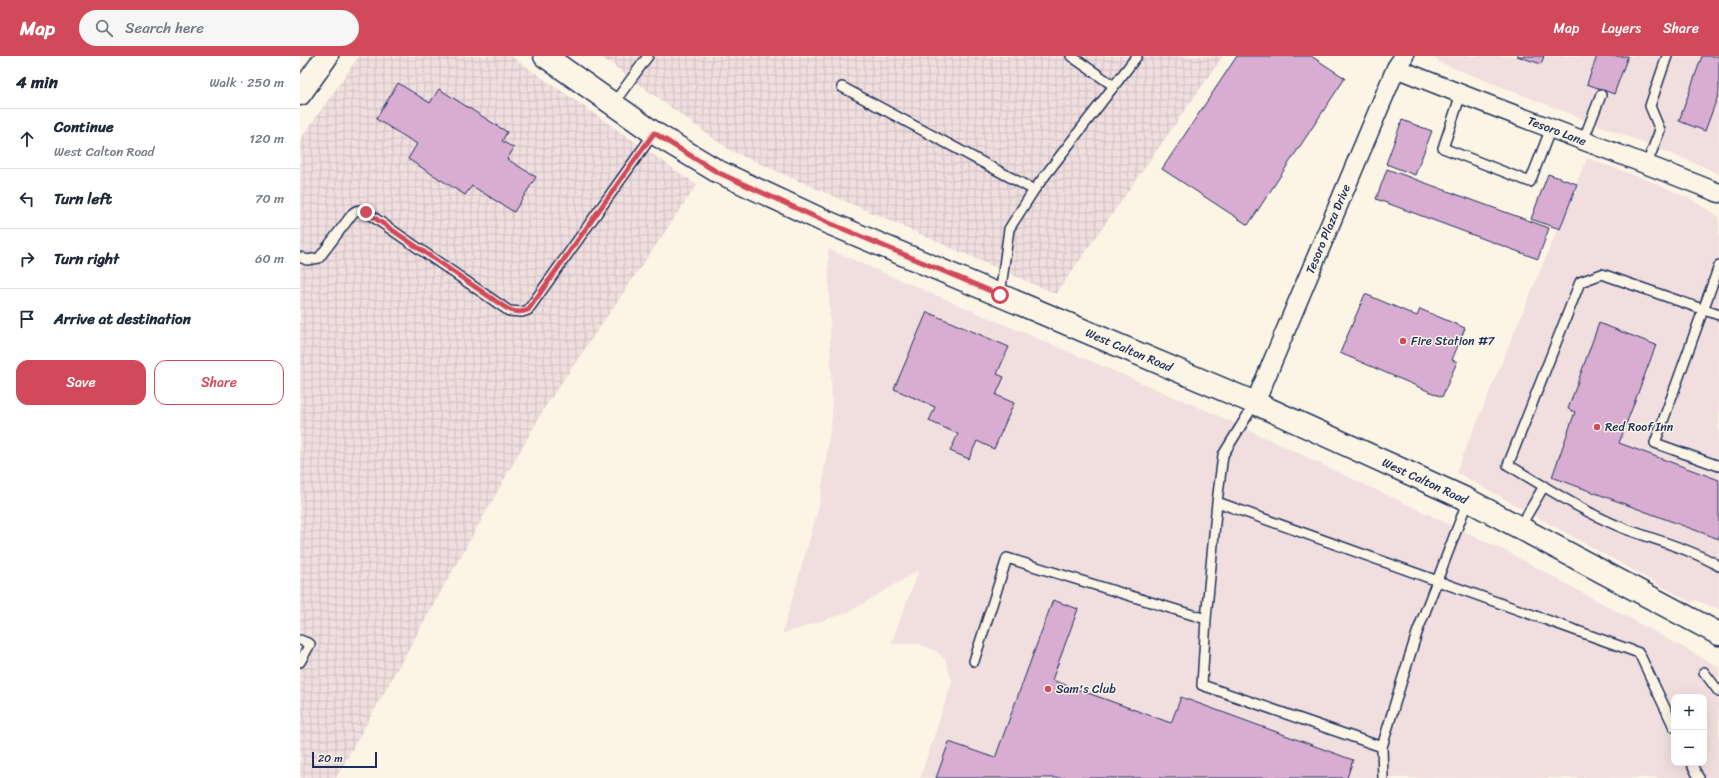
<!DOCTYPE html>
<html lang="en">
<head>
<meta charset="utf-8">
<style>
	:root { --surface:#fff; --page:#f6f6f7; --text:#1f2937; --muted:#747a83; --line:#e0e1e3; --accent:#d1495b }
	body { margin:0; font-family:Sriracha,sans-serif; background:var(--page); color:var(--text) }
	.controls { position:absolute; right:12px; bottom:12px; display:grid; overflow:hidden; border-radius:8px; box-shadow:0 4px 16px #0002 }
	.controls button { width:36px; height:36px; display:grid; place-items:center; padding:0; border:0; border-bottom:1px solid var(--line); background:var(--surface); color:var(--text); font:20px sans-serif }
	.scale { position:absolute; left:12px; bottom:10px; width:65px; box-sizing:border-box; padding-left:4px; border:2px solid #1b2f5e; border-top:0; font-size:11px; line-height:14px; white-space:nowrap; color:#1b2f5e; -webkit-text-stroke:3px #fcf5e5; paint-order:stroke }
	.stop { position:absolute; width:12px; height:12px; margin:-9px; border:3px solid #d1495b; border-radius:50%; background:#fff }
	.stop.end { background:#d1495b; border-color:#fff; box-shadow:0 1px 4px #0008 }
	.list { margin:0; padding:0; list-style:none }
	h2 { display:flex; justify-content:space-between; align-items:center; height:52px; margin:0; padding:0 16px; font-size:17px }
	h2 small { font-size:13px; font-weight:400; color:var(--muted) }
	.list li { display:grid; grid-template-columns:26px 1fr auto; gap:12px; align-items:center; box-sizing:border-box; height:60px; padding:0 16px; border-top:1px solid var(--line) }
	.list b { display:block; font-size:15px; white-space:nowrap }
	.list p { margin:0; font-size:13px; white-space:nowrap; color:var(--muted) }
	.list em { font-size:13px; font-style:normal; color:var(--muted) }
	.actions { display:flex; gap:8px; padding:12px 16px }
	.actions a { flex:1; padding:9px 0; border:1px solid var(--accent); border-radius:12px; text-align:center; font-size:14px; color:var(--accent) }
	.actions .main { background:var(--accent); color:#fff }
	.icon { flex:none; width:22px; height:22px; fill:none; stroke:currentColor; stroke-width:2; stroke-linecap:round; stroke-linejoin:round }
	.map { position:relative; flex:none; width:1419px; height:722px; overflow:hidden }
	header { display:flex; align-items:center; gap:24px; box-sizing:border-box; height:56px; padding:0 20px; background:var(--accent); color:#fff }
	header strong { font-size:19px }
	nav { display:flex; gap:22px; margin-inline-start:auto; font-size:14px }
	.search { width:280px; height:36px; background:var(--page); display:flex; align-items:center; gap:10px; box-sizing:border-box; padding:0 14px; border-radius:22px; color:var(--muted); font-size:15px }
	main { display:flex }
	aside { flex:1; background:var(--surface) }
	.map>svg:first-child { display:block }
</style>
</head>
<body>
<header>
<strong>Map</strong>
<div class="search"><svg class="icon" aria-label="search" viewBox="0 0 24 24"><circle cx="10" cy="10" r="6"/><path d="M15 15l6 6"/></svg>Search here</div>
<nav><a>Map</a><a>Layers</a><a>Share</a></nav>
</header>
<main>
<aside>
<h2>4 min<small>Walk · 250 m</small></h2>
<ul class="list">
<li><svg class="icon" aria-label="ahead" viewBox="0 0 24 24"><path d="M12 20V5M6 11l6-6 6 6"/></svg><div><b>Continue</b><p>West Calton Road</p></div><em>120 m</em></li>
<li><svg class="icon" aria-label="left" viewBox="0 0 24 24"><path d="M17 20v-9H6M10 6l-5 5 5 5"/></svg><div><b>Turn left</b></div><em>70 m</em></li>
<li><svg class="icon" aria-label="right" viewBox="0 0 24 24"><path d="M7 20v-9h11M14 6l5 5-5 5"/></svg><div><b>Turn right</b></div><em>60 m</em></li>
<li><svg class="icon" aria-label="arrive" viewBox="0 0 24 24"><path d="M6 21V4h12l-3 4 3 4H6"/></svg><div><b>Arrive at destination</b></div></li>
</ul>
<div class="actions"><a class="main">Save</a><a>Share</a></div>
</aside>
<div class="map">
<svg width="1419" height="722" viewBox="0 0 1419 722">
	<defs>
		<pattern id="industrial-grid" width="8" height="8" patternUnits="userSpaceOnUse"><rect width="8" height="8" fill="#f1dfdf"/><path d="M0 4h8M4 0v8" fill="none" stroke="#cec0c2"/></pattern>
	</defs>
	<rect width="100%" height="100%" fill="#fcf5e5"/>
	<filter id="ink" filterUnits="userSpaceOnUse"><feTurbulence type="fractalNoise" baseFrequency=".025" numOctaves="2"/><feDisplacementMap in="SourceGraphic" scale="8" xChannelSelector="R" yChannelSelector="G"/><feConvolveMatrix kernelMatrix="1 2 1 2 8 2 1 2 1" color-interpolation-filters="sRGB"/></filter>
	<g filter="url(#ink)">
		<!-- built -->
		<path fill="#f1dfdf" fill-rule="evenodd" d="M1132,0H1419V119L1407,112L1141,7Z
			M1287,102L1345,123L1389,142L1419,161V553L1395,544L1392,547L1156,416Z
			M528,193L910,356L964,381L1210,497L1419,611V722H620L652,626L645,603L634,594L619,588H591L619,514L549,556L482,578L519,450L532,360ZM1374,641H1404V707H1374Z"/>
		<!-- industrial -->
		<path fill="url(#industrial-grid)" d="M59,0H211L397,129L245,351L36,722H0V84Z
			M300,0H923L756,238L431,95Z"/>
		<!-- building -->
		<path fill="#d8add1" stroke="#1b2f5e" d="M937,0H1011L1045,22L948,169L862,113Z
			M1217,0H1244L1241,8Z
			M1297,0H1328L1314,38L1287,28Z
			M1402,0H1419V37L1405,75L1379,65Z
			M98,27L130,47L139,33L207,76L202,85L214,92L207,103L236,121L214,156L172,130L165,139L108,103L117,88L76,63Z
			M1102,64L1132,75L1115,119L1086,108Z
			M1087,113L1249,172L1238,203L1076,143Z
			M1248,118L1277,128L1260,173L1231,163Z
			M1065,238L1117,260L1120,253L1165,272L1152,304L1157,306L1142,341L1040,297Z
			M627,256L709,291L697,318L704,321L696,339L714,347L694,393L677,385L669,403L650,395L658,378L629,365L635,351L594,333Z
			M1299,267L1356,289L1319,387L1419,424V483L1252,421L1275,356L1268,353Z
			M753,544L778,553L752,624L871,667L881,641L1053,704L1047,722H636L649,686L695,702Z"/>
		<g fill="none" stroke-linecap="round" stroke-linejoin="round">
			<!-- service casing -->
			<g stroke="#1b2f5e" stroke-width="12">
				<path id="service" d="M771,0L814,30
					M542,31L734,134
					M1161,38L1143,92L1230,126L1251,72
					M313,48L348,0
					M1283,85L1301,39
					M1347,108L1360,74L1350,50L1367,0
					M0,201L7,204L19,202L53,157C58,153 60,154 66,156L209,255L222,256L228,254L354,77
					M1419,210L1355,387L1419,410
					M700,239L709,173L734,134L837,0
					M1419,259L1302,218L1280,226L1208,409C1246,431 1283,456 1323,472C1355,484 1389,492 1419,510
					M955,347L923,399L917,446L906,563L902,629L1082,691
					M917,446L1339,597L1374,671
					M1220,471L1244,430
					M0,584L10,588L0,606
					M674,605L707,502L906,563
					M1404,616L1419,636
					M1391,707L1399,722
					M1083,722L1082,691L1099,634L1117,577L1168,444"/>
			</g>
			<!-- minor casing -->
			<g stroke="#1b2f5e" stroke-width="21">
				<path id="minor" d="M1096,12C1203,56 1312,94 1419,137
					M955,347L1096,12L1104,0"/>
			</g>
			<!-- secondary casing -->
			<g stroke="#1b2f5e" stroke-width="25">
				<path id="secondary" d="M245,0L354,77L417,115L522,164L955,347L1168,444L1419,578
					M0,38L27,0"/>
			</g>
			<!-- service -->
			<use href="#service" stroke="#fcf5e5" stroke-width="9"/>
			<!-- minor -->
			<use href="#minor" stroke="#fcf5e5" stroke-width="18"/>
			<!-- secondary -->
			<use href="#secondary" stroke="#fcf5e5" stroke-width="22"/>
		</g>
	</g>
	<g fill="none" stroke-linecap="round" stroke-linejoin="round" filter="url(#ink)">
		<!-- route -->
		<path stroke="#d1495b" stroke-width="5" d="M66,156L200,248C210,255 217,258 228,254L354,77L417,116L522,164L700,239"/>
	</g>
	<!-- markers -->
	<g fill="#d1495b" stroke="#fcf5e5" stroke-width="1.5">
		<circle cx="1103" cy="285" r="4"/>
		<circle cx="1297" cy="371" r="4"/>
		<circle cx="748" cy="633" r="4"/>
	</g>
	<g text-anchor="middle" stroke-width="3" stroke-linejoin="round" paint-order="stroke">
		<!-- street labels -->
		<g font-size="12" fill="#1b2f5e" stroke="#fcf5e5">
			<text transform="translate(1257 75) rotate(21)" y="4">Tesoro Lane</text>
			<text transform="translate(1028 173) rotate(-67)" y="4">Tesoro Plaza Drive</text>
			<text transform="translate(829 294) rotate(23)" y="4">West Calton Road</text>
			<text transform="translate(1125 425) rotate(25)" y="4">West Calton Road</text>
		</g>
		<!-- poi labels -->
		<g font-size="12" fill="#1b2f5e" stroke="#fcf5e5" text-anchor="start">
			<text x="1111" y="289">Fire Station #7</text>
			<text x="1305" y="375">Red Roof Inn</text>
			<text x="756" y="637">Sam's Club</text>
		</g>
	</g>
</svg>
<div class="controls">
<button>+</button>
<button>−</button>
</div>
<div class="scale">20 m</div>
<div class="stop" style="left:700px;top:239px"></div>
<div class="stop end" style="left:66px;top:156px"></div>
</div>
</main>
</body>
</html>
